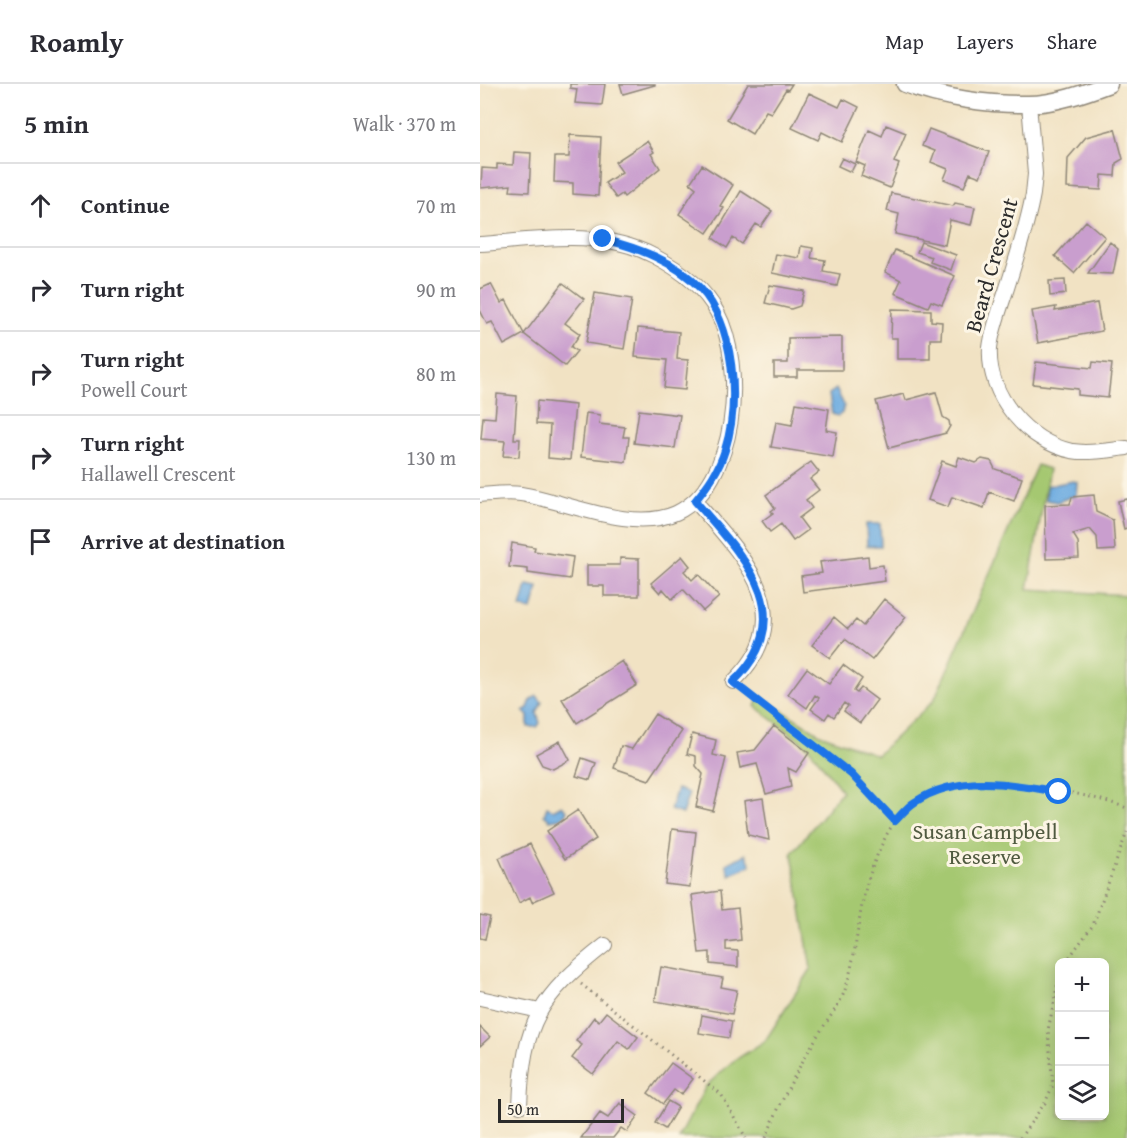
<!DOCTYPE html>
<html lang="en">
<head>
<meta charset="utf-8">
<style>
	:root { --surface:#fff; --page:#f2f2f3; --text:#2b2b33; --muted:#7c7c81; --line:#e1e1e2 }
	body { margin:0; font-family:"Gentium Book Plus",serif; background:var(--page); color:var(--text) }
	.controls { position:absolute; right:18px; bottom:18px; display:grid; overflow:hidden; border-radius:9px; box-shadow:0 3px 15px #0003 }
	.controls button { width:54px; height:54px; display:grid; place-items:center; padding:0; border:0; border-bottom:2px solid var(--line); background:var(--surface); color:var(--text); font:30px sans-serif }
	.scale { position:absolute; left:18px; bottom:15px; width:126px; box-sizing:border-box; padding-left:6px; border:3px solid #2b2b2b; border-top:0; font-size:16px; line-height:21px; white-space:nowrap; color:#2b2b2b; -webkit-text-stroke:4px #fcf5e5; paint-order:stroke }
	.stop { position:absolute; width:18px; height:18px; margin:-14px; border:4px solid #1a73e8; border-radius:50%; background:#fff }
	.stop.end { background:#1a73e8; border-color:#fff; box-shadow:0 2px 6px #0008 }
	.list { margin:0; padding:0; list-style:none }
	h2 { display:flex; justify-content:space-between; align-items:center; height:78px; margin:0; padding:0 24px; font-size:26px }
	h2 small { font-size:20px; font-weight:400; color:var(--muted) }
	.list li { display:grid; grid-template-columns:39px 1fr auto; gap:18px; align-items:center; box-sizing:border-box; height:84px; padding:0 24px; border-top:2px solid var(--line) }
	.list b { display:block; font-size:22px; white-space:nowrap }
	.list p { margin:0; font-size:20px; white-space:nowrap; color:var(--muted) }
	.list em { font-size:20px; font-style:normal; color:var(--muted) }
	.icon { flex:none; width:33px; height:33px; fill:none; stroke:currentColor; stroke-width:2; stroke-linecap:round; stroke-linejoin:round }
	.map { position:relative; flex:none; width:647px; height:1054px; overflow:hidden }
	header { display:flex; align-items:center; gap:36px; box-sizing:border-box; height:84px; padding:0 30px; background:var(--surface); border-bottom:2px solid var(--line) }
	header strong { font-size:28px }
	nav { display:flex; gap:33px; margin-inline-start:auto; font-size:21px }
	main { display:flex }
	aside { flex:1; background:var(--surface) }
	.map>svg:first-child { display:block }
</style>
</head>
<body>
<header>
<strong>Roamly</strong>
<nav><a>Map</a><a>Layers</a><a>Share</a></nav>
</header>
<main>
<aside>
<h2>5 min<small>Walk · 370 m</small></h2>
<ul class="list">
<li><svg class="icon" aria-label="ahead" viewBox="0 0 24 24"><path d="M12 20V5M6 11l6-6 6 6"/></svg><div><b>Continue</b></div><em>70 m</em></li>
<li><svg class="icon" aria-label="right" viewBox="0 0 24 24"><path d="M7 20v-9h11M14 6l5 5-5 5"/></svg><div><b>Turn right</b></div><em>90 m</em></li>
<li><svg class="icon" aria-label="right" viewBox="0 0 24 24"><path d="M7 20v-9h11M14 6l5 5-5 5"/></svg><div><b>Turn right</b><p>Powell Court</p></div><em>80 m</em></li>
<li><svg class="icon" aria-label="right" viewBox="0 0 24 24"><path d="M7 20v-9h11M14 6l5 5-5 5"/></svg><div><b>Turn right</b><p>Hallawell Crescent</p></div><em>130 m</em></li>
<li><svg class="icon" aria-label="arrive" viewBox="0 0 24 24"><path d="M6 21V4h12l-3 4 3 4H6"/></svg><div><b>Arrive at destination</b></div></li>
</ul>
</aside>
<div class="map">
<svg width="647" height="1054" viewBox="0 0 647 1054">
	<rect width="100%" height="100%" fill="#fcf5e5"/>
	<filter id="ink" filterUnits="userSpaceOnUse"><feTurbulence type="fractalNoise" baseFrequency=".0167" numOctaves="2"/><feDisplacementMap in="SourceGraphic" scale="12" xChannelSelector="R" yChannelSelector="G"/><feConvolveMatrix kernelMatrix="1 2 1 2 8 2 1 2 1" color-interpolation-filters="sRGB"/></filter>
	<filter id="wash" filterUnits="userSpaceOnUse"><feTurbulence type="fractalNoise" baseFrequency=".008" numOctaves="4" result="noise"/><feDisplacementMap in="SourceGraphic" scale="24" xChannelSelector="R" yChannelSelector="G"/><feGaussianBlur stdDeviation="1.35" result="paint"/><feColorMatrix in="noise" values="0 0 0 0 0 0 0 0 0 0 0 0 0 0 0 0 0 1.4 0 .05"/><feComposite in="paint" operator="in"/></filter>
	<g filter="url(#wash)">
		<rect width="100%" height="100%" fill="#f1e2c3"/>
		<!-- green -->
		<path fill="#a5c871" stroke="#687a4e" stroke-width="1.5" fill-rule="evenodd" d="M557,381L569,385L548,505L647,511V1054H199L226,1002L252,978L285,957L331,885L312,769L362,707L330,665L275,622L281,613L340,650L397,671L454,616ZM580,878H624V1032H580Z"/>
		<!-- water -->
		<path fill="#6fade1" stroke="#4d6c86" stroke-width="1.5" d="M356,305L364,321L362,329L358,332L352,330L349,310Z
			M593,397L597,398L596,411L577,418L566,416L567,402Z
			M386,440H400L401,462H387Z
			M47,501L58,503L52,526L41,524Z
			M57,612L62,618L57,629L60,639L57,643H48V632L43,627L48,624L51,616Z
			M197,705L209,709L202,730L190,726Z
			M82,721L87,727L82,734L70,736L64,731L67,723L73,726Z
			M266,770L271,781L250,791L246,780Z"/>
		<g id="blocks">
			<!-- building -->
			<path fill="#c99ece" d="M90,0H125L122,21L95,19L97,5L90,4Z
				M140,0H175V1L143,10Z
				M268,0H312L308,6L306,5L291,29L286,27L272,50L247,35Z
				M329,9L359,23L363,15L379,23L362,58L342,48L338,56L312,44Z
				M406,41L426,49L414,78L419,80L410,104L381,92L385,82L376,78L389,46L402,52Z
				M449,45L509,68L500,93L490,89L484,103L464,95L468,85L451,78L455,67L442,62Z
				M635,45L643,75L636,79L635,92L622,91L621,106L587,104L588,74L606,53Z
				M90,51L121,53L118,112L93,110V99L74,98L75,73H89Z
				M167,57L174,68L171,70L180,84L144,113L142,110L136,114L125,99L142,88L135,78Z
				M34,68L51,69L49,108L30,107L31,101L1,104L2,84L17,85V80L33,81Z
				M362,74L375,80L371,88L358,82Z
				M222,81L253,101L240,122L244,124L227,149L199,130L216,104L210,99Z
				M261,107L292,127L281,143L276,140L262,160L253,154L247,164L233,154Z
				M411,109L473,122L475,119L495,123L491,141L470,136L465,161L415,150L419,130L407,127Z
				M606,137L625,153L594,189L575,172Z
				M441,158L476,171L471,186L450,178L452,173L437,168Z
				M630,158L638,165L633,190L608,189Z
				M321,162L333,164L331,174L345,176L343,187L360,190L357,202L292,189L296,170L319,174Z
				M415,166L475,192L462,221L451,217L448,223L415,209L421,196L405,188Z
				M585,196L586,210L570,212L569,197Z
				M83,199L104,215L85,239L100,250L91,263L97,267L85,282L44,250Z
				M11,200L21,219L26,216L44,250L24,261L12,238L7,240L0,226V205Z
				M290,201L324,207L320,222L311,225L285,219Z
				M115,209L152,215L144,265L106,259Z
				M617,219L622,247L558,259L552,227L576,223L575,227Z
				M412,225L451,226V237L462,238L461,255H450V275H417V254H411Z
				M158,244L199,248L197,275L208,276L205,306L184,304L187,276L155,273Z
				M362,253V286H317V293H294V279H308V254Z
				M556,278L612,284L613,278L632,280L628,314L598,311V305L553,300Z
				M456,308L463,333L469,337L470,342L466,349L409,364L396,317L424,310L426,316Z
				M17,310L37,312L34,355H40L39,373L23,372L25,357L1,355L3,333L15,334Z
				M57,317L95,321L90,376L68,374L70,341L56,340Z
				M316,319L349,325L346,346L357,348L353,373L291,363L296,338L312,341Z
				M159,326L200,331L195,364L154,359Z
				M106,329L120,331L119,340L145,343L143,353H149L146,378L101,373Z
				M479,373L496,379L502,375L511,377L515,385L542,394L534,417L509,408L504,424L472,413L468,423L448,416L462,377L476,382Z
				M331,378L339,388L330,395L339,406L326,416L332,424L319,434L328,446L313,457L301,440L290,448L282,437L293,429L291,427L295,424L286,411Z
				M614,411L616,428L633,436L635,466L618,467L617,453L610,445L593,450L598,458L599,474L566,475L565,421L590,420L592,413Z
				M647,415V444L644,445L638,417Z
				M32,459L55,463L54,467L93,473L90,495L48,489V485L29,483Z
				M202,472L210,482L204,487L212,496L218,490L239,513L223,527L203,505L192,515L183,505L180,509L171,499Z
				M388,472L389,483L403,481L405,497L323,508L321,492L342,489L340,478Z
				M140,474L159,475V512H124V502H107V481H140Z
				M404,515L426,533L392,576L365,555L350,574L332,561L354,533L368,545L376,536L383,542Z
				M142,577L157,601L97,639L82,615Z
				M363,581L382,595L374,607L377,609L381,604L397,616L380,639L364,627L368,622L364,619L354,633L349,629L345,635L331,625L339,614L335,611L327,624L308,610L327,584L349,600Z
				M175,630L202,647L169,696L134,684L141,662L152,665Z
				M294,642L329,669L316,688L308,684L311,703L286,710L277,680L260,684L257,669L275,666Z
				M212,650L236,656L233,671L246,674L233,727L216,723L223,690L216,682V672L207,670Z
				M80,657L90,676L73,685L62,681L56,670Z
				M102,674L116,679L110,696L96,692Z
				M283,714L289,756L268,751L264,717Z
				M98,726L116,755L85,775L67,747Z
				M192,745L216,748L210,803L185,800Z
				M50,760L74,808L52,818L50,813L39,819L19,774Z
				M240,807L242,826L258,824L261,856L246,858V866L258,867V883L230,880V868L219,869L212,811Z
				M0,831L10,833L5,855L0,854Z
				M181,883L243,894L241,903L257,906L252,930L175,917Z
				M126,928L158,953L149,965L138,957L113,990L92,974L102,961L96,957L114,933L119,937Z
				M222,931L252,937L249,954L219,949Z
				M0,943L10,953L0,962Z
				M191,979L213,995L201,1011L194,1006L183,1020L168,1009Z
				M188,1017L198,1023L185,1045L175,1039Z
				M140,1019L158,1032L147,1048L141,1044L133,1054H101L120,1029L128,1034Z"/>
		</g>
	</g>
	<g filter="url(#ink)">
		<use href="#blocks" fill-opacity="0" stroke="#8e8677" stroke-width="1.5"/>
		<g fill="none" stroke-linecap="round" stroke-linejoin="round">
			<!-- minor casing -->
			<g stroke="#8e8677" stroke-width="16">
				<path id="minor" d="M549,20L555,90L553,110C547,143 536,175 526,207C520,225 512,246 510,264C507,311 547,358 592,367C610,370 629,366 647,364
					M0,160C57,156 121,144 174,172C199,185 224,203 237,228C266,282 258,400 196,429C152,449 86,417 41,410C28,408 13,410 0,411
					M215,417C263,472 323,531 253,598
					M0,914L60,927
					M40,1022C43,938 60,912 125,861"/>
			</g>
			<!-- tertiary casing -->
			<g stroke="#8e8677" stroke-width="19">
				<path id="tertiary" d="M425,0C461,14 510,21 548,20C574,20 605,9 629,0"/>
			</g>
			<!-- path -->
			<path stroke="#8e8677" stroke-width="3" stroke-dasharray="1.5 4.5" stroke-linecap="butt" d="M263,606L371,690L415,737
				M586,878L613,841L647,748
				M101,900L241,1010L266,1054
				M286,1054C299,1020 316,988 335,956C344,940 359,923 365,906C378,868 377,828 390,790C399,765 411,734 434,718C482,684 595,705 647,724
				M540,1054L565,1019L573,1001L568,946L580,889"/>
			<!-- minor -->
			<use href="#minor" stroke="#fff" stroke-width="14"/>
			<!-- tertiary -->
			<use href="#tertiary" stroke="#fff" stroke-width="16"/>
		</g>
	</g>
	<g fill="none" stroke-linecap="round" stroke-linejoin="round" filter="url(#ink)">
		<!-- route -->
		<path stroke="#1a73e8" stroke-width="8" d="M123,155C158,164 195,177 220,204C255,242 260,318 245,366C239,386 228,401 215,417C263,472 323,531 253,598L371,690L415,737C421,731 428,722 435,718C477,689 533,700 579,708"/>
	</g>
	<g text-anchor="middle" stroke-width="6" stroke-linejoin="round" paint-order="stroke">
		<!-- street labels -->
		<g font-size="22" fill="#2b2b2b" stroke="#fcf5e5">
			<text transform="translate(511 181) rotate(-74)" y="8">Beard Crescent</text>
		</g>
		<!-- park labels -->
		<g font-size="22" fill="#505a40" stroke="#fcf5e5">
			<text x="505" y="755">Susan Campbell<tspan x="505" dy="25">Reserve</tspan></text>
		</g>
	</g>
</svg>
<div class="controls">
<button>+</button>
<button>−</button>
<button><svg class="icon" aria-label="layers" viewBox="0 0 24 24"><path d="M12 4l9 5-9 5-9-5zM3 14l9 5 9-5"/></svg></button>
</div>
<div class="scale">50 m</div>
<div class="stop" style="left:579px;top:708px"></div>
<div class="stop end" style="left:123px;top:155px"></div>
</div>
</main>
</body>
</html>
